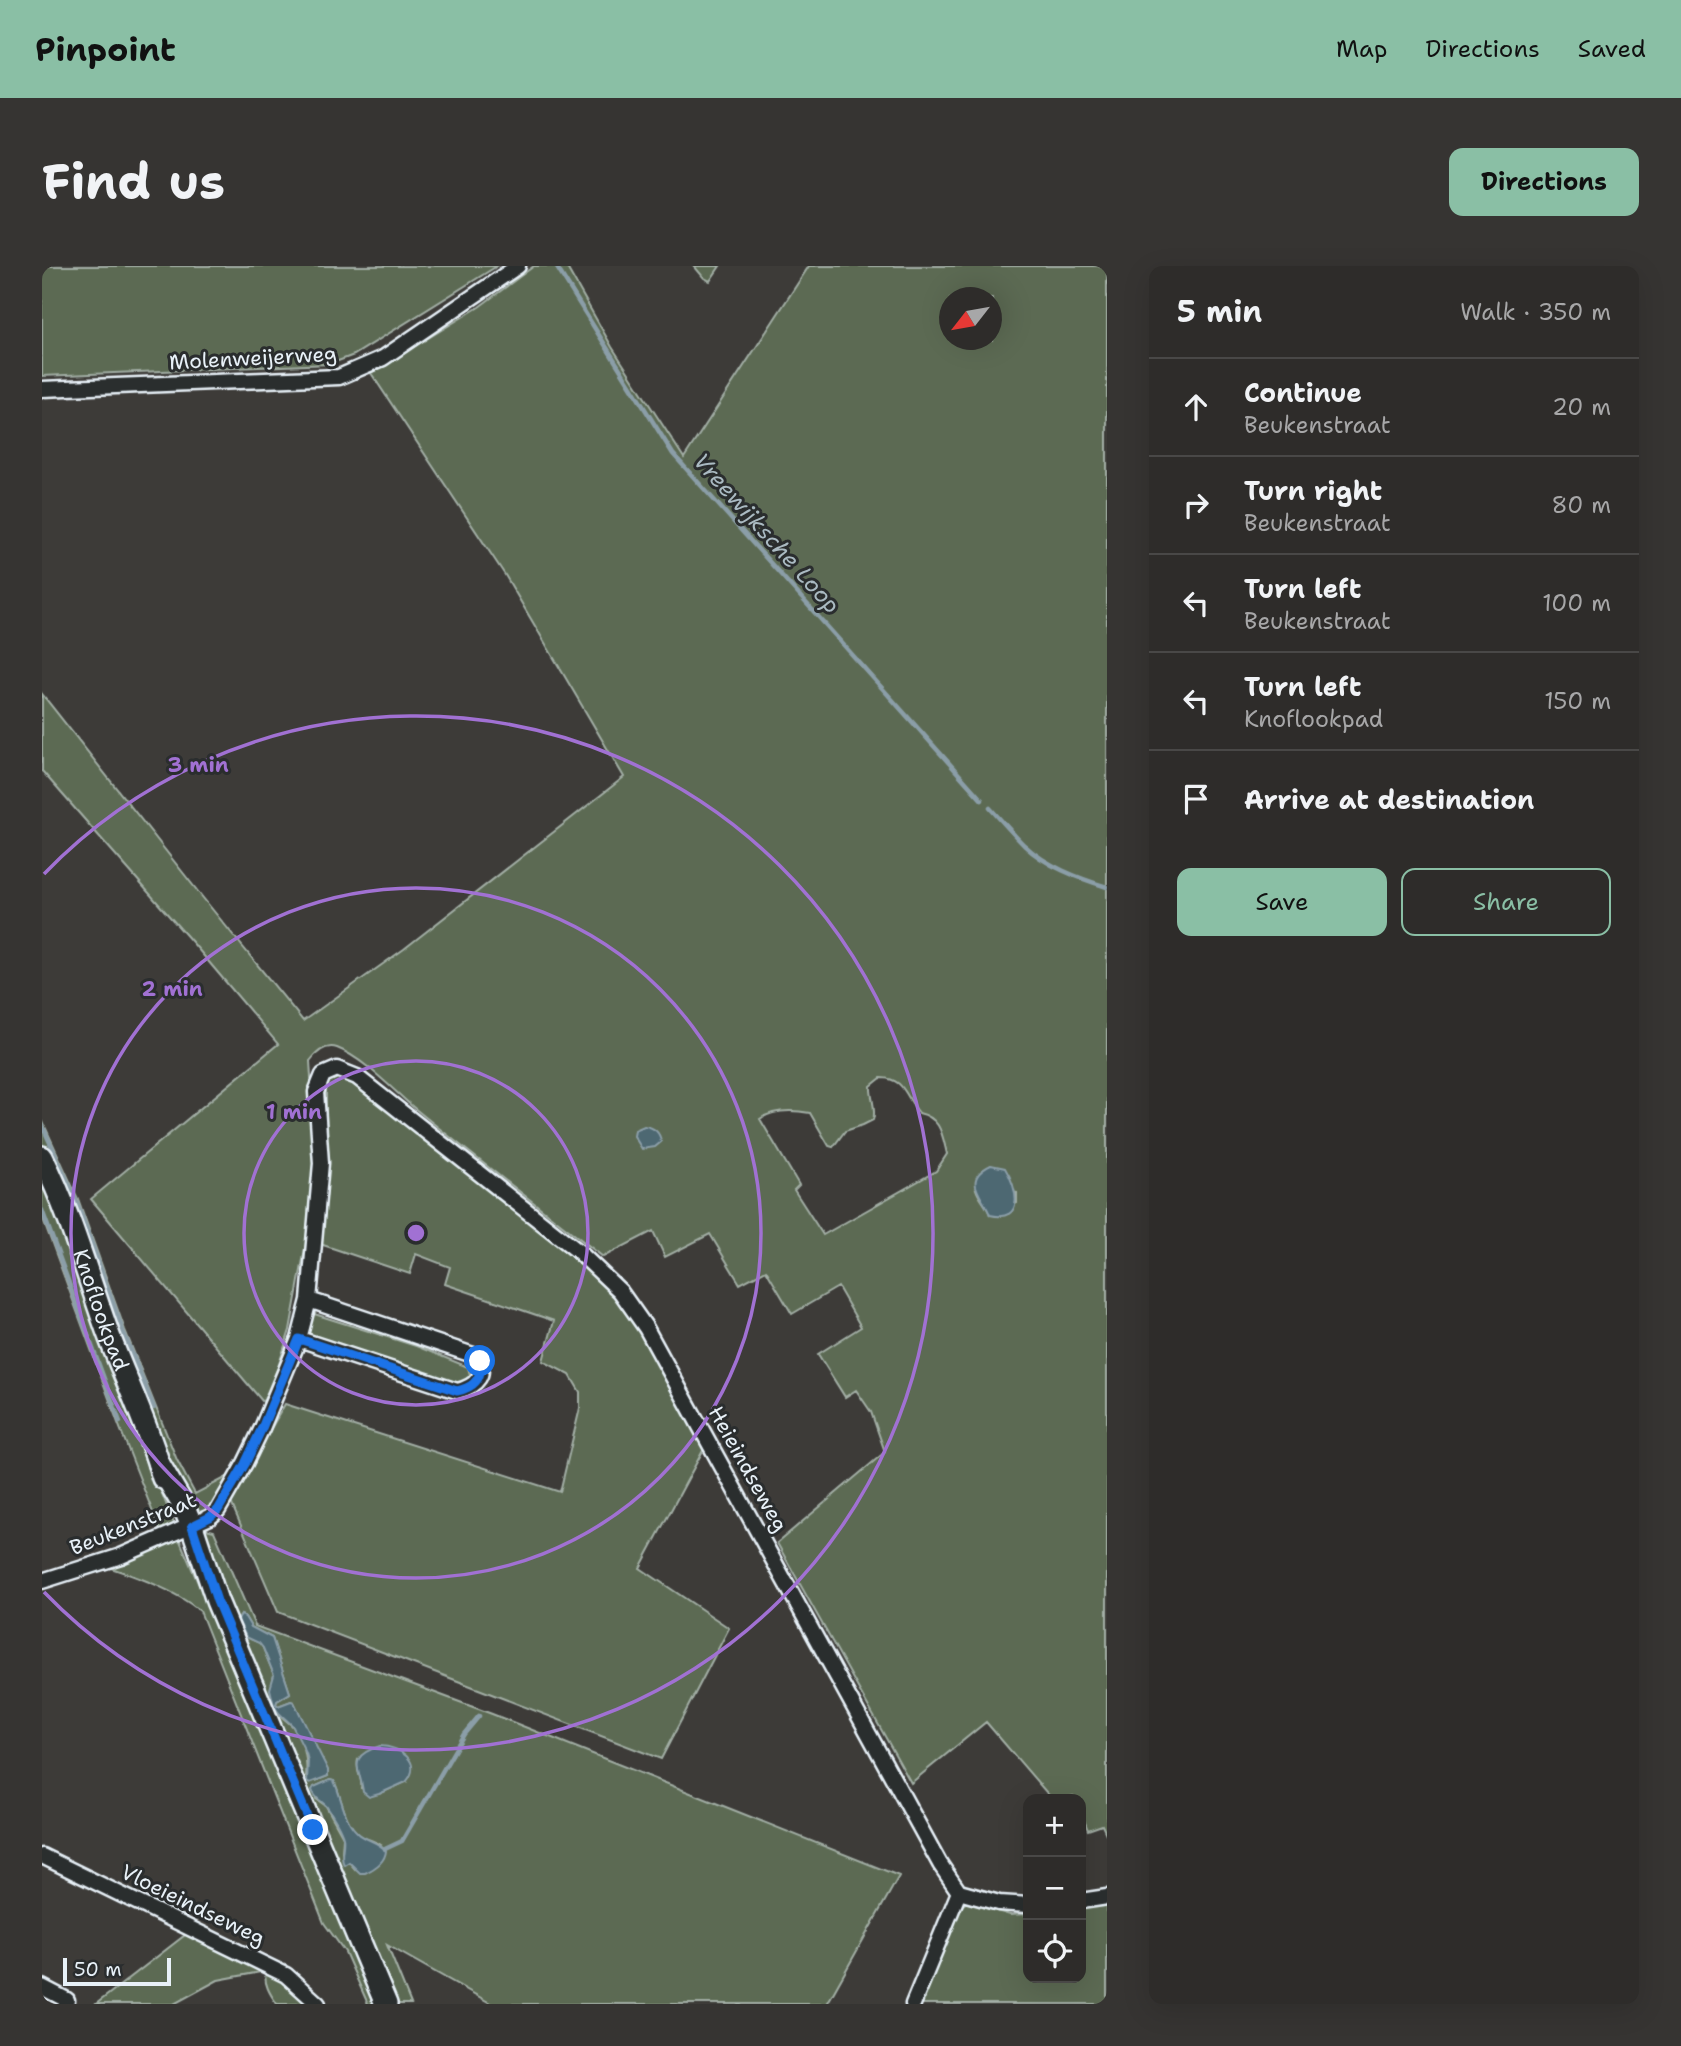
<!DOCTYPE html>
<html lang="en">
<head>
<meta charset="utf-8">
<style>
	:root { --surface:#2e2c2a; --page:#363432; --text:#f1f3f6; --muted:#a7a7a8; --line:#494847; --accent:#8abfa5 }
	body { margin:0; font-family:"Shantell Sans",sans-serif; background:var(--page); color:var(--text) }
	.controls { position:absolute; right:21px; bottom:21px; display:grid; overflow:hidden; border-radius:14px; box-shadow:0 7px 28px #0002 }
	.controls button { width:63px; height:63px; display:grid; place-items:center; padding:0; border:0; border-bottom:2px solid var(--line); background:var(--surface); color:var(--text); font:35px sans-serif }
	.compass { position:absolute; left:897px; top:21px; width:63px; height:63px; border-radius:50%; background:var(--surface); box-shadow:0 7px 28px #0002; rotate:239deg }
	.scale { position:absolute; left:21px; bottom:18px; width:108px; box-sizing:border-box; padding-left:7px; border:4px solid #e8f1f8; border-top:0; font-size:19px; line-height:24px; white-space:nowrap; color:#e8f1f8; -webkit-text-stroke:5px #2a2d2e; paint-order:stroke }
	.stop { position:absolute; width:21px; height:21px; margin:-16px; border:5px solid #1a73e8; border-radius:50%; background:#fff }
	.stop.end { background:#1a73e8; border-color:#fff; box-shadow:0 2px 7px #0008 }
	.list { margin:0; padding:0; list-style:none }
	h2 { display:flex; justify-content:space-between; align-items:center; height:91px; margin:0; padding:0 28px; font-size:30px }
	h2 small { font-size:23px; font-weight:400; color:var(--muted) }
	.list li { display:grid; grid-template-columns:46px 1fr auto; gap:21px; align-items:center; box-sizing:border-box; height:98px; padding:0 28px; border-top:2px solid var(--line) }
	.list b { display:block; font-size:26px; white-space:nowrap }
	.list p { margin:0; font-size:23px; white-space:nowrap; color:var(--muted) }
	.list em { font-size:23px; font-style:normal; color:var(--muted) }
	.actions { display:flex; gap:14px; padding:21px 28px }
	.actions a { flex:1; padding:16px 0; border:2px solid var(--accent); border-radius:14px; text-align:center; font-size:24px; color:var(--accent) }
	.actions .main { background:var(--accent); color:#111 }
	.icon { flex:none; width:38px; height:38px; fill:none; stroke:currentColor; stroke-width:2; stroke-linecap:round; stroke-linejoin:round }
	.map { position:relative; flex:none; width:1065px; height:1738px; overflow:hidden; border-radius:14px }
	header { display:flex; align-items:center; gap:42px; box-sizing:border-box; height:98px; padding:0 35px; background:var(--accent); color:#111 }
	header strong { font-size:33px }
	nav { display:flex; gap:38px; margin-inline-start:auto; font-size:24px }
	.intro { display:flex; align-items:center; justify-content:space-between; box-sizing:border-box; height:168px; padding:0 42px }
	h1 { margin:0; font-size:49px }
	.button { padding:18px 32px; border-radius:14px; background:var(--accent); color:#111; font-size:24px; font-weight:700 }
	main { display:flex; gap:42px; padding:0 42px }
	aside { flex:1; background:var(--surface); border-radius:14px; box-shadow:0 7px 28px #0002 }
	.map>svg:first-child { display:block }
</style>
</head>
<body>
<header>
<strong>Pinpoint</strong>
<nav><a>Map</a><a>Directions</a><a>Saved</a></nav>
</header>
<div class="intro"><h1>Find us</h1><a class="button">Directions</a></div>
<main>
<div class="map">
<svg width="1065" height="1738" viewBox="0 0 1065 1738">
	<rect width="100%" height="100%" fill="#3d3b38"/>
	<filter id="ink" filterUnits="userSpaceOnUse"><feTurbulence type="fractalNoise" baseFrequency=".0143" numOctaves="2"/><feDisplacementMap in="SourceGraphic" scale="14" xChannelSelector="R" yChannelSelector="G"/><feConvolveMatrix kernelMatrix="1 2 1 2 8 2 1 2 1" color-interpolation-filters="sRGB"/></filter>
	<g filter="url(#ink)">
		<!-- green -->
		<path fill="#5b6a52" stroke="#a2aea5" stroke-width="2" fill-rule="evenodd" d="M0,0H455L312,89L288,98L0,110Z
			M492,0H524L570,81L642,192L767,0H1065V1570L1060,1559L1046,1564L1039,1546V1533H1033L1031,1530L1023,1533H1010L944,1456L869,1517L735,1277L843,1186L829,1146L814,1124L803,1131L776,1088L819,1061L796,1021L750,1048L724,1004L698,1018L668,968L623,991L611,965L561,991C498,941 433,892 371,841C350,823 321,792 295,782C283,778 274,787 268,795L274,896L271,939L248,1064L236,1101L221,1136L49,933L236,778L150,676L0,505V428L161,632L261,755L362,683L582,511L463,309L329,107L437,41ZM908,32H950V74H908ZM839,812C863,812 863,831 877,847C899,852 900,868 905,888L894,905L781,969L752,924L757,919L718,853C732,843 751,844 768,847L787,880L791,881L803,865L821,859L831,854C835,843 828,831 829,820ZM934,923L975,927V937L948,949C945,939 937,933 934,923Z
			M652,0H678L668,15L662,12Z
			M293,809H301L577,1026L664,1179L598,1302L687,1362L619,1493L236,1346L188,1234L243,1138L518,1226L538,1142V1126L528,1109L501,1095L512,1055L403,1018L408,1001L374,988L368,1008L278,978L284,900V822L286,815Z
			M0,854L36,933L83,1064L135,1194L153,1228L189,1209C178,1230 173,1241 151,1251L132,1209L19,919L0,878Z
			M0,915L25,974L64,1089L133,1260L119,1267L76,1157L0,950Z
			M266,1046L374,1080L426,1101L428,1109L426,1121L262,1068Z
			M164,1263L172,1265L213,1360L450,1448L857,1610L785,1738H450L345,1679L369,1738H353L157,1264ZM199,1349L203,1351L209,1361L230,1372L248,1427L235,1435L234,1438L236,1440L249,1435L252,1436L286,1510L274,1515L264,1510C266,1492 262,1478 252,1462C249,1458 244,1455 240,1451C229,1440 228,1423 232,1409L221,1382L218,1377L208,1373L199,1362L196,1354ZM316,1493L364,1516L337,1528L319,1522C321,1511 313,1508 316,1493ZM288,1514L292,1515C300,1531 302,1558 318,1569C324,1573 333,1575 339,1579L313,1603L307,1596L304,1597L300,1586L301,1571L284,1540L274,1533L272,1521Z
			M136,1270L336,1738H326L303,1686L282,1657L158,1345C131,1323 96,1311 63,1300Z
			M925,1636L968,1649L986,1648V1712H1039V1641L1065,1637V1738H875L915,1649L921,1639Z
			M147,1666L242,1714L272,1738H235C228,1728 221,1717 224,1705L176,1714L132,1738H54Z"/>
		<!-- water -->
		<path fill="#4d6772" stroke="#8b9ea8" stroke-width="2" d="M602,860C611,861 618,866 619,876L613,881L600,883L592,870L593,864Z
			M949,899L963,902C975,921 984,957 948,949C942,931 918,914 949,899Z
			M199,1349L203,1351L209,1361L230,1372L248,1427L235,1435L234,1438L236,1440L249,1435L252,1436L286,1504V1510L268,1517L265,1515L266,1495L264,1487L250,1459L237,1447L232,1440L228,1423L232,1409L221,1382L217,1377L204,1371L196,1354Z
			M338,1480C357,1480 382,1496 364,1516L337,1528L327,1531L321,1526C318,1501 304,1491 338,1480Z
			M288,1514L292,1515C300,1531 301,1554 316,1567C324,1575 336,1575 344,1585C343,1596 332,1603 323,1607H318L307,1596L302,1599C297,1590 303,1581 301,1571C299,1563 290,1548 285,1541C279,1534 273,1533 270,1524L272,1521Z"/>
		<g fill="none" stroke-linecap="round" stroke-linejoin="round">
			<!-- stream -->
			<path stroke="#8b9ea8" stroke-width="4.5" d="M514,0L631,188L940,534
				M948,542C959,554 970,567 982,579C1004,600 1036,612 1065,621
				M0,859L34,934L81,1065L112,1142
				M0,944L78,1156
				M343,1583L360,1575L422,1468L437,1450"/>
			<!-- street casing -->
			<g stroke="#e8f1f8" stroke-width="19">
				<path id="street" d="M0,123L297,111L341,92L476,0
					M257,1073L415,1125C433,1121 449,1107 431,1089L267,1034
					M0,1315L79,1290L168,1251L176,1244L203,1197L220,1162L257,1073L267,1034L279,897L274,826L281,809L295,803L315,811L537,986L578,1025L604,1062L898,1598L917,1626
					M0,1590L244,1709L276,1738
					M917,1626L957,1637L986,1639
					M1039,1635L1065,1631
					M0,1721L25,1734
					M871,1738L917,1626"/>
			</g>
			<!-- secondary casing -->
			<g stroke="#e8f1f8" stroke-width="26">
				<g id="secondary">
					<path id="s1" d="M0,891C28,947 45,1008 66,1067C84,1115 107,1162 121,1212"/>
					<path d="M117,1198L141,1239L150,1260L175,1335L344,1738"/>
				</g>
			</g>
			<!-- street -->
			<use href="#street" stroke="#2a2d2e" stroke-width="14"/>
			<!-- secondary -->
			<use href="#secondary" stroke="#2a2d2e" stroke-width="21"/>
		</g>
	</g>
	<g fill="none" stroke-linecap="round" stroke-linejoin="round" filter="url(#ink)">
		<!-- route -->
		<path stroke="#1a73e8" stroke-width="9" d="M271,1564L175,1335L150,1260L168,1251L176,1244L203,1198L220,1162L257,1073L415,1125C431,1122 441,1113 438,1095"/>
	</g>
	<!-- distance rings -->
	<g fill="none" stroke="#a171d3" stroke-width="3.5">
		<circle cx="374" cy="967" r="172"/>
		<circle cx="374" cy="967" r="345"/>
		<path d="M2 608A517 517 0 1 1 2 1326"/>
	</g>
	<g text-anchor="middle" stroke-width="6" stroke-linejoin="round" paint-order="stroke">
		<!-- street labels -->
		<g font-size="21" fill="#e8f1f8" stroke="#2a2d2e">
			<text transform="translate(211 92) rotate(-3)" y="7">Molenweijerweg</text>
			<text dy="7" stroke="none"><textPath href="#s1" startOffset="164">Knoflookpad</textPath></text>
			<text transform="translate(706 1203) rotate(61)" y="7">Heieindseweg</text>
			<text transform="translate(91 1258) rotate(-22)" y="7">Beukenstraat</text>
			<text transform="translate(151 1639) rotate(26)" y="7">Vloeieindseweg</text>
		</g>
		<!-- water labels -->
		<g font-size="23" font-style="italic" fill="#aabac2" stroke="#2a2d2e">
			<text transform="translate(725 267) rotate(48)" y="8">Vreewijksche Loop</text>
		</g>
	</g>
	<circle cx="374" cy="967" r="10" fill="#a171d3" stroke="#2a2d2e" stroke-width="3.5"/>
	<g font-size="21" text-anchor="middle" font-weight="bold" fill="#a171d3" stroke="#2a2d2e" stroke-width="6" stroke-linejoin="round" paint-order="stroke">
		<text x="156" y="506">3 min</text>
		<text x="130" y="730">2 min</text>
		<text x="252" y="853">1 min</text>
	</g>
</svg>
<div class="controls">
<button>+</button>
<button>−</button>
<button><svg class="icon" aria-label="locate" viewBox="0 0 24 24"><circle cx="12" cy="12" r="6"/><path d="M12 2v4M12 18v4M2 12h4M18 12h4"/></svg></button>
</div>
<svg class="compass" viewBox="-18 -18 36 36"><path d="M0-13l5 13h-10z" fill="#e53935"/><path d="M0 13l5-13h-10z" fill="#a7a7a8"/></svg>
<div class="scale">50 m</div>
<div class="stop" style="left:438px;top:1095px"></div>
<div class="stop end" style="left:271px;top:1564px"></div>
</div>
<aside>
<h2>5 min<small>Walk · 350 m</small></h2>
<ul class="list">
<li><svg class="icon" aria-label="ahead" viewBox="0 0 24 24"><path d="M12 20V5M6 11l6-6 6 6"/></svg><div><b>Continue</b><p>Beukenstraat</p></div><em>20 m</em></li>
<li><svg class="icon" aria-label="right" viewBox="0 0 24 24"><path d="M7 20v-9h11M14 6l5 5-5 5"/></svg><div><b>Turn right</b><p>Beukenstraat</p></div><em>80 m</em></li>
<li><svg class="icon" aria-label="left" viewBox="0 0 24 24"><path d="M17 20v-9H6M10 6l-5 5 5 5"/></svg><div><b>Turn left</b><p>Beukenstraat</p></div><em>100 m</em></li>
<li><svg class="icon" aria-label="left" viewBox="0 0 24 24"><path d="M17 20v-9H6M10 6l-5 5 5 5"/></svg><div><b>Turn left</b><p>Knoflookpad</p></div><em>150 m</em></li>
<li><svg class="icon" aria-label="arrive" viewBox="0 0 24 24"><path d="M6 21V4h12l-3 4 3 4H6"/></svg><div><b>Arrive at destination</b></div></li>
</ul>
<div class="actions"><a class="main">Save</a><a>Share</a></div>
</aside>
</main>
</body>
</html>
